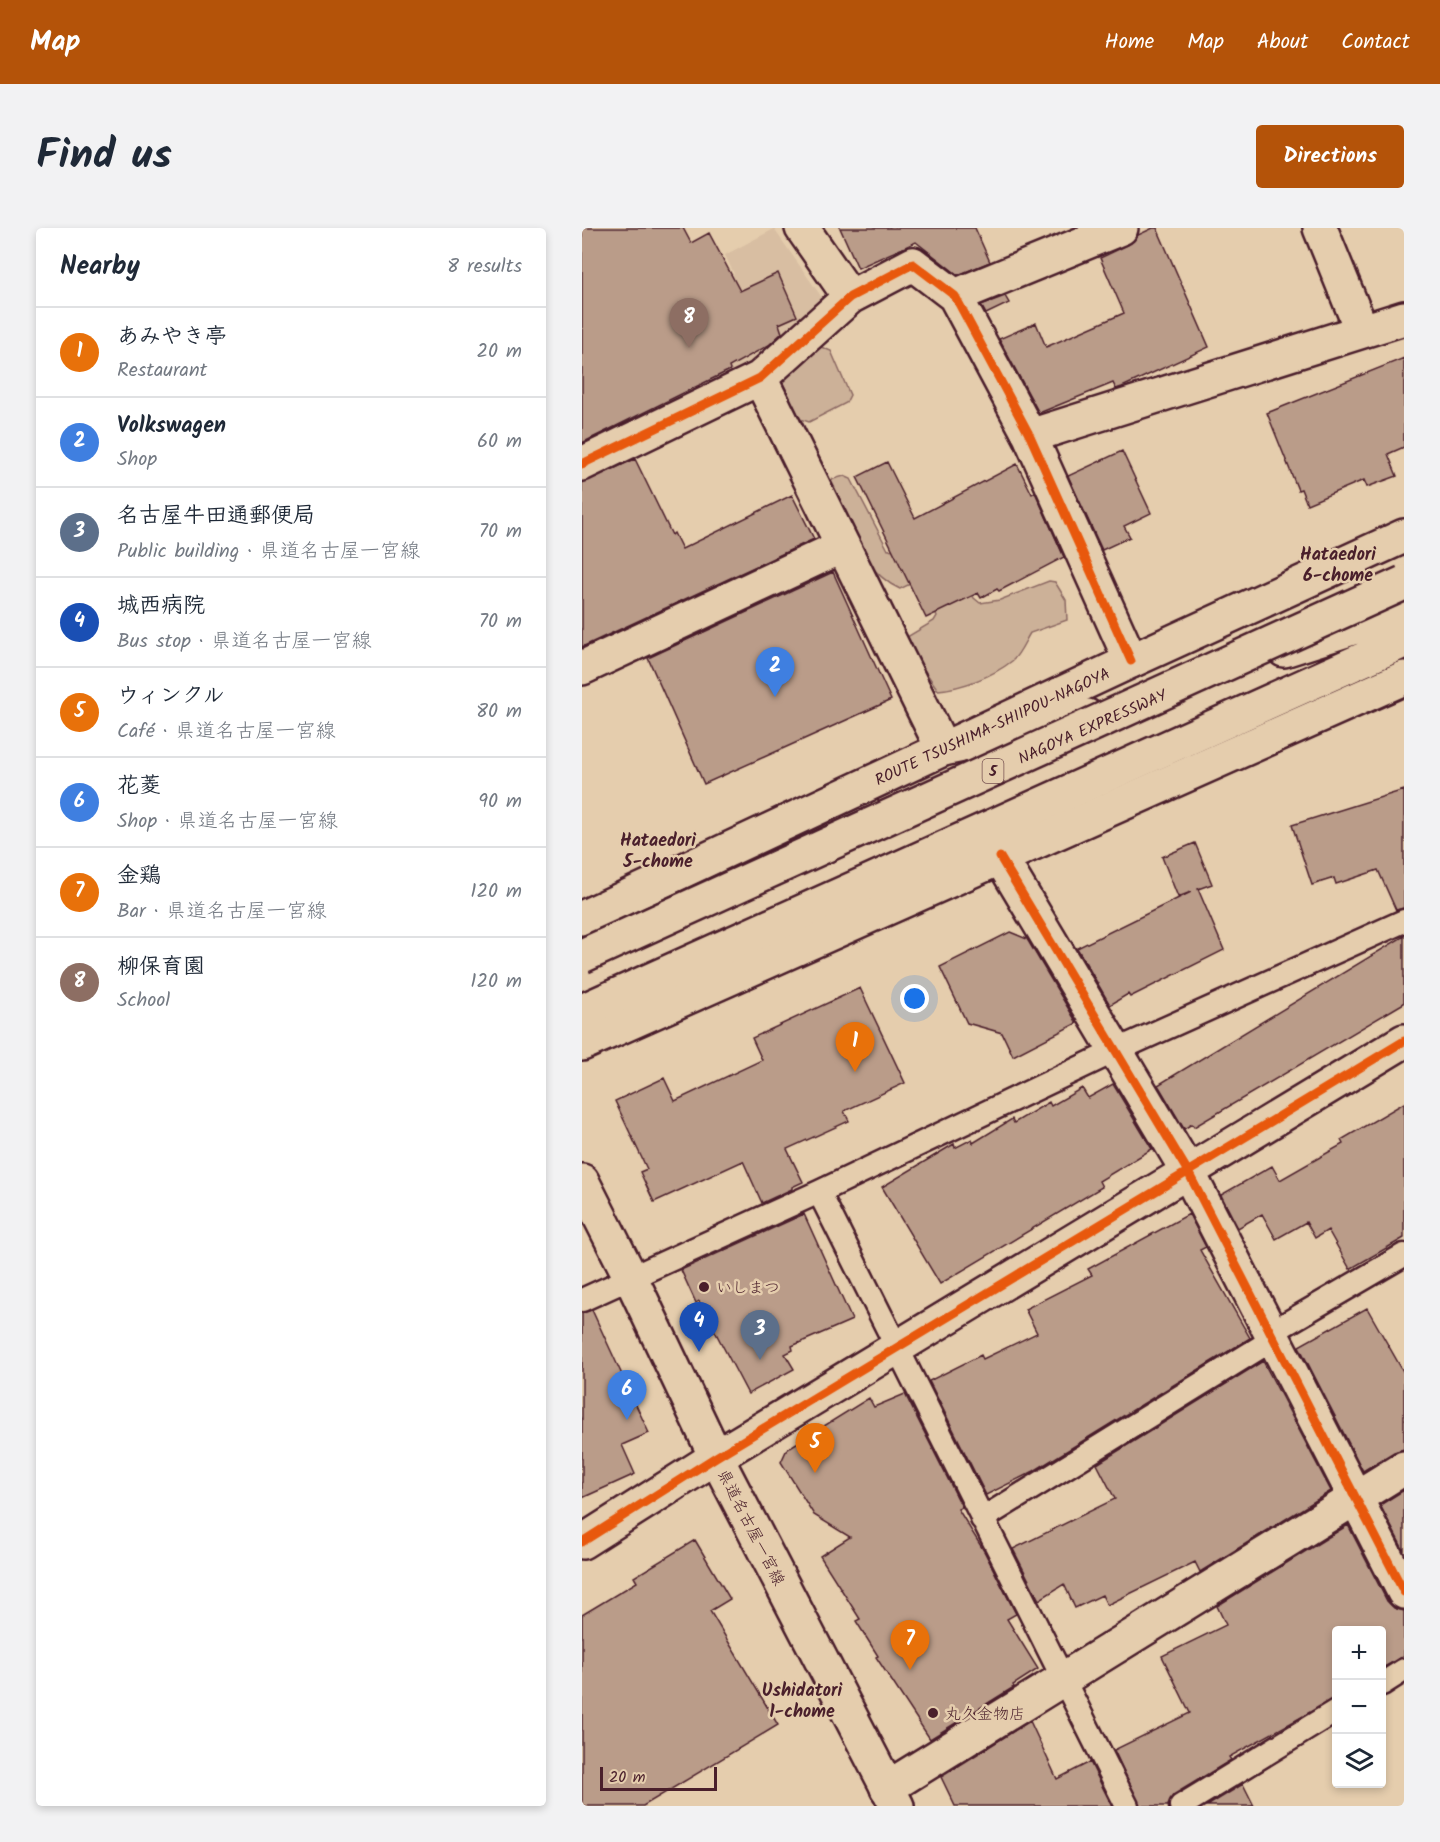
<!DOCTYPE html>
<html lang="en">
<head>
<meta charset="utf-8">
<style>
	:root { --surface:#fff; --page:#f2f2f3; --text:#1f2937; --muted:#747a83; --line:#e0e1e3; --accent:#b45309 }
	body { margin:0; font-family:Kalam,"Klee One",sans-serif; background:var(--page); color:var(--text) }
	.controls { position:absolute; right:18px; bottom:18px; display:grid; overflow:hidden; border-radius:6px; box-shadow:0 3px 9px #0003 }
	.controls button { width:54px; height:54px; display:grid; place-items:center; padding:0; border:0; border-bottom:2px solid var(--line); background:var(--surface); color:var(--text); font:30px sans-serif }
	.scale { position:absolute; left:18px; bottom:15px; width:117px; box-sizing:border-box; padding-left:6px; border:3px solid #4a1f2b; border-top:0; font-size:16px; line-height:21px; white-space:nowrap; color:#4a1f2b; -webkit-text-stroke:4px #e5cdad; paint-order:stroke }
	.you { position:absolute; left:333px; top:771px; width:21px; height:21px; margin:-15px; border:4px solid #fff; border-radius:50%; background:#1a73e8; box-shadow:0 0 0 9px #1a73e833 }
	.badge { display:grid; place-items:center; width:39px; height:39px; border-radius:50%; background:var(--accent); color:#fff; font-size:20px; font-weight:700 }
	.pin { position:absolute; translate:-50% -50px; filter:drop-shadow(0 2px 3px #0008) }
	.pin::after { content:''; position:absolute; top:32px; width:21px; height:18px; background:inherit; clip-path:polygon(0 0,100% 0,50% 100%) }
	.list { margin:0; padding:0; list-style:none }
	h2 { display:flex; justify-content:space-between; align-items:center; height:78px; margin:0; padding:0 24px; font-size:26px }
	h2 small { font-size:20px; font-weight:400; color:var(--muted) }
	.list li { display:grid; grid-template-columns:39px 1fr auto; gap:18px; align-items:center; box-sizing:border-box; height:90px; padding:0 24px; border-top:2px solid var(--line) }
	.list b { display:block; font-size:22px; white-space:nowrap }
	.list p { margin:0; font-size:20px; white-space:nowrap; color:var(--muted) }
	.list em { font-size:20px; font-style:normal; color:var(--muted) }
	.icon { flex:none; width:33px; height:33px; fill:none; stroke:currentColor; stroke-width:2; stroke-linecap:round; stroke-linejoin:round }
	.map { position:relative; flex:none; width:822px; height:1578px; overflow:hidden; border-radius:6px }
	header { display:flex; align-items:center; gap:36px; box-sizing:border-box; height:84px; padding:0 30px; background:var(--accent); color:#fff }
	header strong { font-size:28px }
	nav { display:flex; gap:33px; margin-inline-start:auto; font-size:21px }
	.intro { display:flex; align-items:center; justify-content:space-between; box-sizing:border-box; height:144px; padding:0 36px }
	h1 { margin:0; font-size:42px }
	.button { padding:15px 27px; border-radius:6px; background:var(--accent); color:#fff; font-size:21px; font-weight:700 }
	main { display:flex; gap:36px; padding:0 36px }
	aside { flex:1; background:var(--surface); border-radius:6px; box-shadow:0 3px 9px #0003 }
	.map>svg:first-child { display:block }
</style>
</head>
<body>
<header>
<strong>Map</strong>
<nav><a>Home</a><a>Map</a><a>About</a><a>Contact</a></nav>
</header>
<div class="intro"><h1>Find us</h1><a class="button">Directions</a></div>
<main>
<aside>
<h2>Nearby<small>8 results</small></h2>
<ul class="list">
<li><span class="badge" style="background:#e8710a">1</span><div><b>あみやき亭</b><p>Restaurant</p></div><em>20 m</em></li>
<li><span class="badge" style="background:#3f7fe0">2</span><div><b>Volkswagen</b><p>Shop</p></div><em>60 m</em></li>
<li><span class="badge" style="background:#5c6f8a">3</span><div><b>名古屋牛田通郵便局</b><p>Public building · 県道名古屋一宮線</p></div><em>70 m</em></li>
<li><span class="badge" style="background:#1a4fb4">4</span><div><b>城西病院</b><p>Bus stop · 県道名古屋一宮線</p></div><em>70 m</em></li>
<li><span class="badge" style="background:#e8710a">5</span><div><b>ウィンクル</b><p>Café · 県道名古屋一宮線</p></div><em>80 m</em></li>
<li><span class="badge" style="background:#3f7fe0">6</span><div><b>花菱</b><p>Shop · 県道名古屋一宮線</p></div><em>90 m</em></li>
<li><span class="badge" style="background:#e8710a">7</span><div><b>金鶏</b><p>Bar · 県道名古屋一宮線</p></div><em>120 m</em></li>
<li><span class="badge" style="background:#8d6e63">8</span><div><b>柳保育園</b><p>School</p></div><em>120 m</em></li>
</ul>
</aside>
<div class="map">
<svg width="822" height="1578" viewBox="0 0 822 1578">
	<rect width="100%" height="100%" fill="#e5cdad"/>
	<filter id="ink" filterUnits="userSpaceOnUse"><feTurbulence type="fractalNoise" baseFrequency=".0167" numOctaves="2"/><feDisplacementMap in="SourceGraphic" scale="12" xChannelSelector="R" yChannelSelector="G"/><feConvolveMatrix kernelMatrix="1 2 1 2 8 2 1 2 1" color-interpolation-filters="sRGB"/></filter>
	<g filter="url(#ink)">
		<!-- built -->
		<path fill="#d8bea2" d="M192,1L241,71L211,110L156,145L0,221V129L152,46L143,27Z"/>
		<!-- green -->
		<path fill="#ccb198" stroke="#8b6862" stroke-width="1.5" d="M239,119L249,123L268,167L264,175L227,194L218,191L198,149L201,140Z
			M262,248L269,251L306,322L363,315L392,370L398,375L418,372L467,353L473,354L484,372L485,392L448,405C443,413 438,426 430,433C411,448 381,460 356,462L334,430L325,409L352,393L355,388L342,358L332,354L318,361C282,345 265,298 246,265L248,252Z"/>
		<!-- building -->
		<path fill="#ba9c89" stroke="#4a1f2b" stroke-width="1.5" d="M0,0H101L109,15L127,5L158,63L196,45L215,88L197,96L200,105L187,117L147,139L148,142L0,215Z
			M258,0H393L408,34L376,47L334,14L276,40Z
			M571,0H575L627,119L540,159L534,161L531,155L457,185L417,111L454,95L464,119L542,85L518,30L546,17L556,7Z
			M423,68L427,75L404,86L399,77Z
			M822,130V219L806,226L815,248L785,259L782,252L725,276L719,261L716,262L685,185Z
			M540,223L569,285L542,298L548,309L520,322L486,248Z
			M53,231L90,307L92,305L100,321L210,267L232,311L0,419V255Z
			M305,234L333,290L435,236L450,266L453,264L482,329L417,363L415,361L399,370L396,365L344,390L275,249Z
			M251,344L309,472L122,556L66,430Z
			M822,562V680L814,682L796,642L754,656L752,650L730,657L710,597Z
			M613,615L630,656L616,661L642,722L548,769L546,766L528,777L495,720L609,664L596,669L580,629Z
			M428,704L445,711L495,795L431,828L420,805L385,795L358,739Z
			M822,708V775L612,899L610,896L602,901L576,857Z
			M278,760L323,855L262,883L267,893L205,921L221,954L210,959V961L180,975L161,933L72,974L58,944L65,941L33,873L82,850L93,873L180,832L170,810Z
			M531,856L570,921L517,953L520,959L358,1056L300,959L372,916L373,920L390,911L391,915L430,891L432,895L467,874L469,878L500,860L506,870Z
			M822,875V1010L768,1041L746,1002L733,1010L724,994L694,1011L680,986L656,1000L639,967L690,938L698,952L761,916L759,912Z
			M222,986L270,1092L210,1118L211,1122L203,1126L212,1141L166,1166L117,1073L114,1075L99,1042Z
			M607,986L624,1019L618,1022L668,1110L452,1243L404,1267L347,1153L399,1127L401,1131L455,1105L443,1081L510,1047L506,1041Z
			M785,1080L822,1145V1221L812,1224L781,1243L717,1118Z
			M10,1082L67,1205L40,1217L53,1246L0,1270V1085Z
			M681,1133L749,1263L618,1344L613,1334L525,1377L520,1367L493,1380L482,1356L457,1372L431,1321L533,1271L515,1236Z
			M323,1166L380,1279L376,1281L402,1323L434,1386L425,1391L456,1441L431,1457L432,1459L348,1511L294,1429L296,1428L274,1393L278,1391L238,1328L268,1309L232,1287L199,1234L205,1221L287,1170L292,1179Z
			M822,1262V1323L798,1277Z
			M766,1297L805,1373L812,1380L822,1383V1429L800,1440V1402H754V1470L647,1529L649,1532L591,1567L586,1578H558L532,1522L608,1485L580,1428L644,1397L635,1378Z
			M113,1312L148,1371L128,1383L196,1497L61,1578H0V1387L55,1354L52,1349Z
			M448,1493L475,1551L508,1534L530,1578H373L359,1549Z
			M661,1556L672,1578H625Z"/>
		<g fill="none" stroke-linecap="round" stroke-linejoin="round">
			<!-- service casing -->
			<g stroke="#4a1f2b" stroke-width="27">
				<path id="service" d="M237,964L545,1578
					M0,1072L237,964L533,823L822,693
					M690,1104L822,1027
					M400,1291L693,1110
					M800,1456L822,1442
					M599,1578L754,1483"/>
			</g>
			<!-- minor casing -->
			<g stroke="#4a1f2b" stroke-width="38">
				<path id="minor" d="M220,0L268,69
					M738,0L780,103
					M373,68L539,0
					M178,150L361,521
					M448,208L822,90
					M0,236L178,150L268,69L331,36L373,68L448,208L549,433
					M0,440L261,318
					M418,629L605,942L822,1364
					M0,1314L134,1229L822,813
					M305,1560L822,1240"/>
			</g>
			<!-- secondary casing -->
			<g stroke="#4a1f2b" stroke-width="38">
				<path id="secondary" d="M0,690L549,433L822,308
					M0,816L822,450
					M0,953L49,1050L134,1229L315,1578"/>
			</g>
			<!-- motorway casing -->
			<g stroke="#4a1f2b" stroke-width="38">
				<path id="motorway" d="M702,422L786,395L822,379
					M361,521L474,498L505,488
					M0,783L822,413"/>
			</g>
			<!-- service -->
			<use href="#service" stroke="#e5cdad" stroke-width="22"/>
			<!-- minor -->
			<use href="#minor" stroke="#e5cdad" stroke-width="33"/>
			<!-- secondary -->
			<use href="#secondary" stroke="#e5cdad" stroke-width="33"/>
			<!-- motorway -->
			<use href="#motorway" stroke="#e5cdad" stroke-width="33"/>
			<!-- motorway-bridge casing -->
			<g stroke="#4a1f2b" stroke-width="38" stroke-linecap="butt">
				<path id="motorway-bridge" d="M0,728L822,355"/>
			</g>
			<!-- motorway-bridge -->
			<use href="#motorway-bridge" stroke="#e5cdad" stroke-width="33"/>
			<!-- cycleway casing -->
			<g stroke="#e5cdad" stroke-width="13">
				<path id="cycleway" d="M0,236L178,150L268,69L331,36L373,68L448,208L549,433
					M418,629L605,942L822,1364
					M0,1314L134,1229L822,813"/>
			</g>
			<!-- cycleway -->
			<use href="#cycleway" stroke="#e8590c" stroke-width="9"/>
		</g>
	</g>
	<!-- markers -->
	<g fill="#4a1f2b" stroke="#e5cdad" stroke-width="2">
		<circle cx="122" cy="1059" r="6"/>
		<circle cx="351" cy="1485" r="6"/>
	</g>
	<g text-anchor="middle" stroke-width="5" stroke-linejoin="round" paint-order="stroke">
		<!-- shield labels -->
		<rect fill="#e5cdad" stroke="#785352" stroke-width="1.5" x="400.5" y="531" width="21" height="24" rx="4.5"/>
		<g font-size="15" font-weight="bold" fill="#4a1f2b">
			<text x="411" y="548">5</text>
		</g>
		<!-- street labels -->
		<g font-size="16" fill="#4a1f2b" stroke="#e5cdad">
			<text transform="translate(410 498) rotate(-25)" y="6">ROUTE TSUSHIMA-SHIIPOU-NAGOYA</text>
			<text transform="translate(510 498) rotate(-24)" y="6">NAGOYA EXPRESSWAY</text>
			<text transform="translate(170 1299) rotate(63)" y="6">県道名古屋一宮線</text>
		</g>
		<!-- poi labels -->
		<g font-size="16" fill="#4a1f2b" stroke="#e5cdad" text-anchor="start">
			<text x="134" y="1065">いしまつ</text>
			<text x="363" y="1491">丸久金物店</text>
		</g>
		<!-- neighbourhood labels -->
		<g font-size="18" font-weight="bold" fill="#4a1f2b" stroke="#e5cdad">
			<text x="756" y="332">Hataedori<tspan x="756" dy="21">6-chome</tspan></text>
			<text x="76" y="618">Hataedori<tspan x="76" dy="21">5-chome</tspan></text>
			<text x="220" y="1468">Ushidatori<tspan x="220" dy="21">1-chome</tspan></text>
		</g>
	</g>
</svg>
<div class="controls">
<button>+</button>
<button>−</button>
<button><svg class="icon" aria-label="layers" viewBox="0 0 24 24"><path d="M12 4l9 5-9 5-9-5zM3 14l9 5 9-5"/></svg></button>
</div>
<div class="scale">20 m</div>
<div class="you"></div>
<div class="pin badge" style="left:273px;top:844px;background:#e8710a">1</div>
<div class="pin badge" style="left:193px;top:469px;background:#3f7fe0">2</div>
<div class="pin badge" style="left:178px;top:1132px;background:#5c6f8a">3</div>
<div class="pin badge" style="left:117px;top:1124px;background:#1a4fb4">4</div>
<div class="pin badge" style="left:233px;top:1245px;background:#e8710a">5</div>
<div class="pin badge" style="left:45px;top:1192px;background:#3f7fe0">6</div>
<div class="pin badge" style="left:328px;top:1442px;background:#e8710a">7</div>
<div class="pin badge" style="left:107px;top:120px;background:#8d6e63">8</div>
</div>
</main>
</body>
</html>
